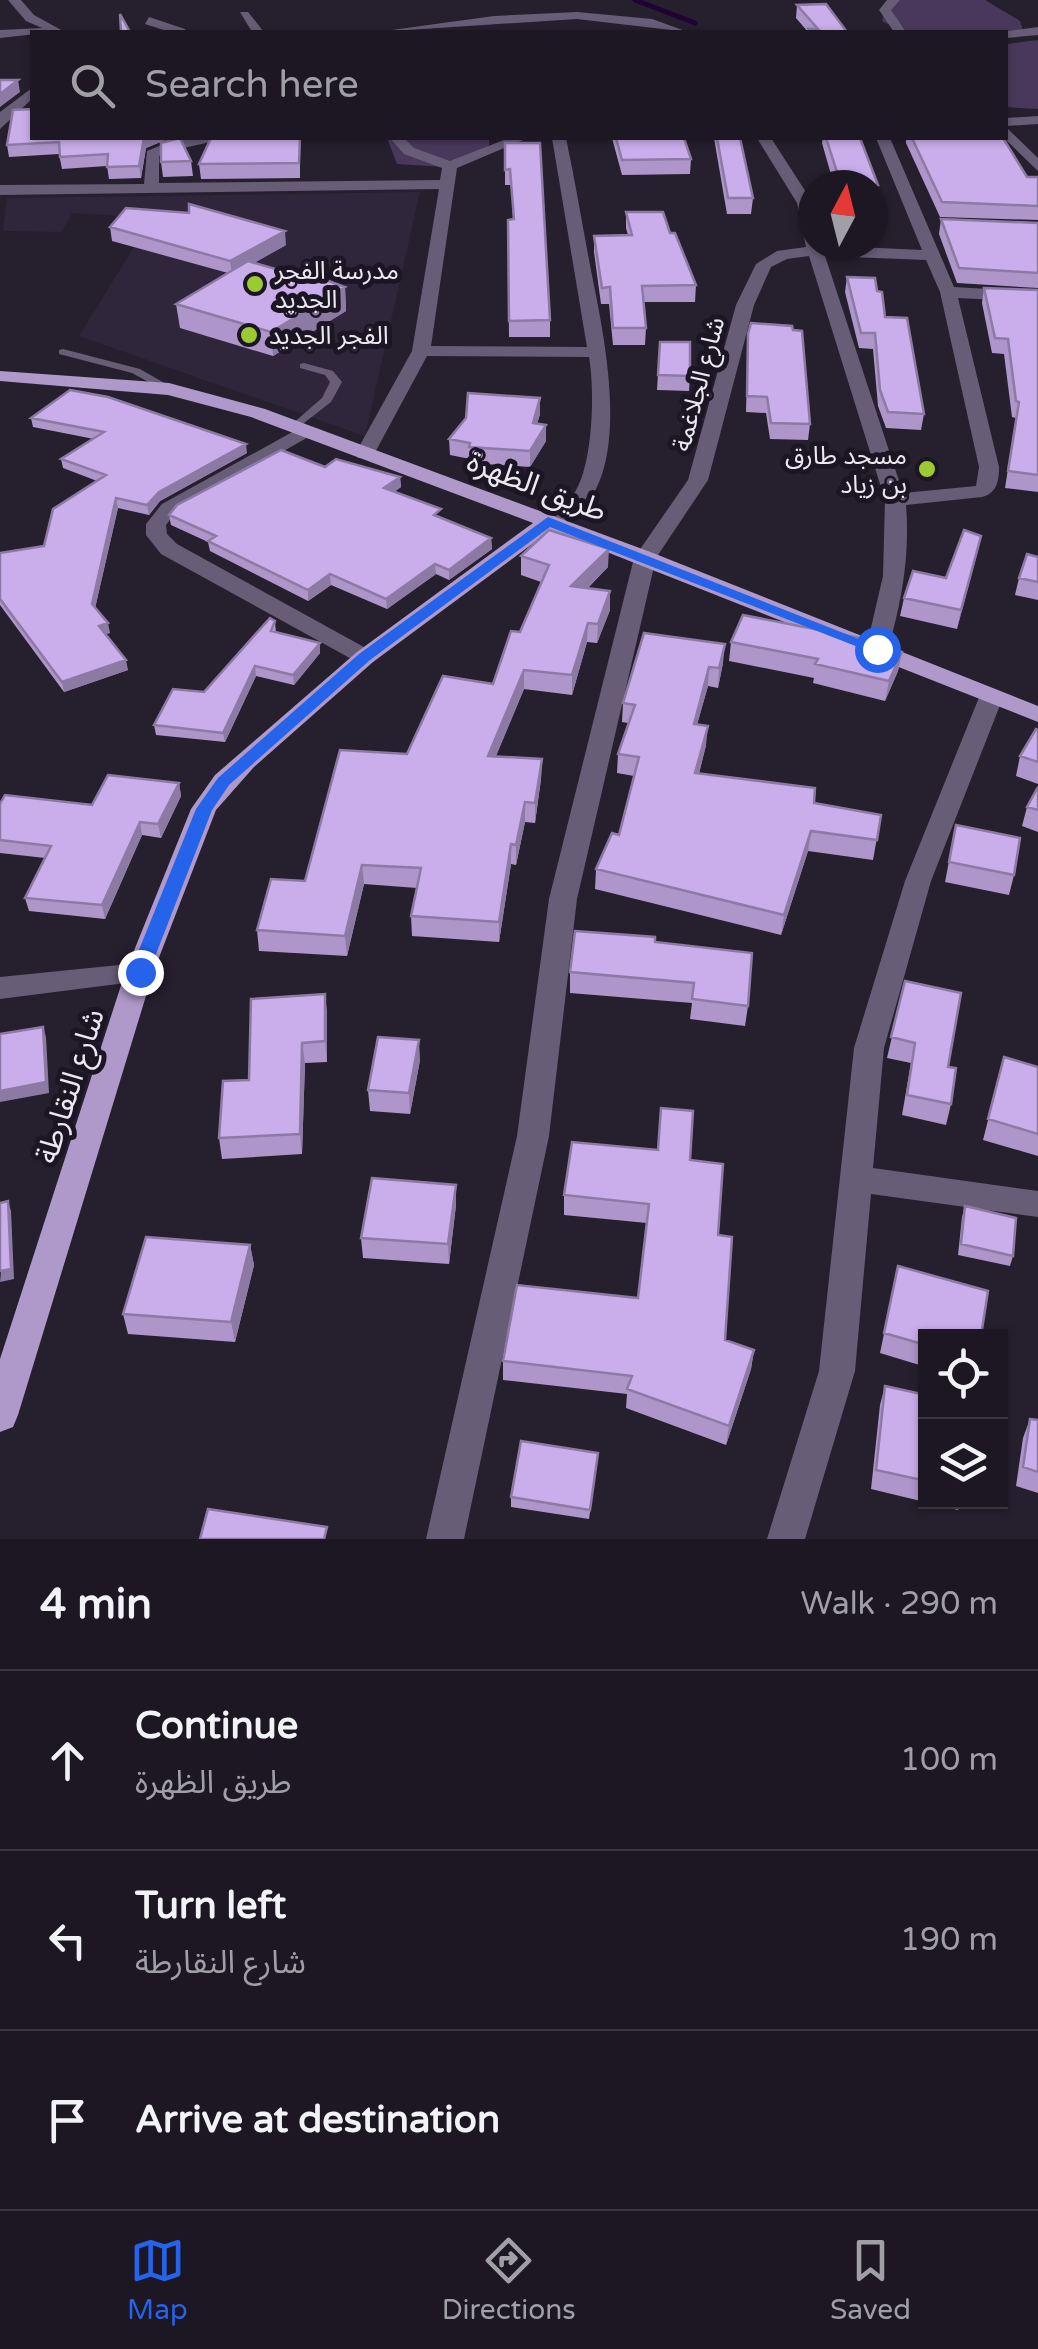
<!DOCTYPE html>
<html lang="en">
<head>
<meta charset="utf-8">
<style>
	:root { --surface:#1c1722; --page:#25202a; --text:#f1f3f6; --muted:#a09fa5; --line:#3a3640; --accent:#2563eb }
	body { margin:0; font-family:"Varela Round","Noto Sans Arabic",sans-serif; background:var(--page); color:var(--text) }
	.controls { position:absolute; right:30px; bottom:30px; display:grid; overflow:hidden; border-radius:0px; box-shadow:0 2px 8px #0004 }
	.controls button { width:90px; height:90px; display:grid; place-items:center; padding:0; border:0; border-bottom:2px solid var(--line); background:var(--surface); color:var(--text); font:50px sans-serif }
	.compass { position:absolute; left:798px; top:170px; width:90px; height:90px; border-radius:50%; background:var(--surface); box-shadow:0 2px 8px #0004; rotate:7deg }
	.stop { position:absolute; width:30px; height:30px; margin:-22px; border:8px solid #2563eb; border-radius:50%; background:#fff }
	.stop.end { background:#2563eb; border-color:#fff; box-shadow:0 2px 10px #0008 }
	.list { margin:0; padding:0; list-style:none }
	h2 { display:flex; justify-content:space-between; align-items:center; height:130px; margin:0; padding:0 40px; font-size:42px }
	h2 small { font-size:32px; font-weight:400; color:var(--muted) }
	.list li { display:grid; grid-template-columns:65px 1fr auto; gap:30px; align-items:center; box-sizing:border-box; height:180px; padding:0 40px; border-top:2px solid var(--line) }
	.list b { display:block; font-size:38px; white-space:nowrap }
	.list p { margin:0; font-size:32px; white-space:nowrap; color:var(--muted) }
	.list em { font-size:32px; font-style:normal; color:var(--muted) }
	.icon { flex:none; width:55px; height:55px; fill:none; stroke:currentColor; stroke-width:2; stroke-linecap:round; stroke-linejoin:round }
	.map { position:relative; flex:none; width:1038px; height:1539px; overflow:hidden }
	.search { position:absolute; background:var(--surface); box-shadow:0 2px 8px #0004; left:30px; right:30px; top:30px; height:110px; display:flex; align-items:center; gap:25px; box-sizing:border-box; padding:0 35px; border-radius:0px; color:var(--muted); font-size:38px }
	.sheet { height:670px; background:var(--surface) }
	nav { display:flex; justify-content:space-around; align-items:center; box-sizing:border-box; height:140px; border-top:2px solid var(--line); background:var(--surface); font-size:28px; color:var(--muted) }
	nav a { display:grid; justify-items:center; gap:5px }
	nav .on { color:var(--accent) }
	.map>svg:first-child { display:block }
</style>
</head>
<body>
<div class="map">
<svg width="1038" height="1539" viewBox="0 0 1038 1539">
	<rect width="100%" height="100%" fill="#261f2e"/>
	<!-- built -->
	<path fill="#30263b" d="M420,192L365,436L79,336L152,218L72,213L62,232L3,231L7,198Z"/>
	<!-- green -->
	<path fill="#49385b" d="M889,0H985L1020,21L1024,33L904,32L882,21Z
		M1038,40V109L1006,107V44Z
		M387,138H489V147L444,167L397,164Z"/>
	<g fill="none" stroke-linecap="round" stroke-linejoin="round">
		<!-- stream -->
		<path stroke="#1f0433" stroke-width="5" d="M635,0L695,23"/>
		<!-- lane -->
		<path fill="#685d76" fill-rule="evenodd" d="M63,349L140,369L175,389L169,392L165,391L132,373L59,354V350Z
			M304,363L333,371L342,382L331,402L295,430L291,429V425L322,398L330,382L325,375L300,368V364Z"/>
		<!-- street -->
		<path fill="#685d76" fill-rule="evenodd" d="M8,0H21L34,15L63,31L0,38V30L42,28L26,21Z
			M887,0H900L891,10L906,32H894L879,10Z
			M240,12H248L264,32H252Z
			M577,12L652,19L688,32L577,19L377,32L494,16Z
			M149,17L185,29L187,32H170L145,24Z
			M1038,27V35L1006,38V32H1001Z
			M32,88V99L0,129V112Z
			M1038,116V124L1006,126V118Z
			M1006,127L1038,158V171L1004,138Z
			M178,138H229L165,152L159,156V183L440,180L442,168L404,154L390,138H404L414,148L450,161L509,138H528L457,168L431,346L587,347L552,138H566C575,180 582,223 590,265C603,333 645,504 548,528L538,522C548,510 566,505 575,492C593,464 595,390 589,357L427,356L372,458H358L355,454L412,351L439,189L0,195V185L144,184L147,151Z
			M757,138H771L813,203V245L922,250L876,138H890L954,287L1038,292V302L958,298L999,467C999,481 997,493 982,497L906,505C910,555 902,601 888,649L885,654H869L866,649L883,576L885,500L809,256L787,259L771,267L754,305L708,480L656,558L577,899L549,1136L464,1539H426L517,1136L549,899L634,558L688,480L736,305L756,264L777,251L806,247L797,203ZM825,256L926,260L940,292L979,467L976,486L903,493Z
			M305,425L315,431L312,435L176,512L166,525L167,534L177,544L373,652L377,657L373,662H357L161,554L146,535V524L162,504Z
			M992,688L1004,695L931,881L884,1048L873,1168L1038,1191V1217L871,1194L855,1371L805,1539H767L819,1371L854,1048L905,881L980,695Z
			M139,963L149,966L153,973L149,980L0,999V977Z"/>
		<!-- primary -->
		<path fill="#af98ca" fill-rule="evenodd" d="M0,371L169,383L265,409L653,553L1038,706V722L551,530L373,662L254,767L216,810L153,973L18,1415L13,1427L0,1432V1359L125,973L191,809L215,775L357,652L533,523L251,417L168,395L0,381Z"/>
	</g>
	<!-- wall -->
	<path fill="#ae96ca" d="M797,5L847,32H808L796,18Z
		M32,138H170L146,148L141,178L109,179L107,166L62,169L59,154L9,157L7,145Z
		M300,138V178L201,179L199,164Z
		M612,138H684L691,159L690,174L622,175Z
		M714,138H740L753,198L751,214H727Z
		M823,138H860L878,185L875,200L878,212L876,228L873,227V185H834L822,143Z
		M906,138H1003L1027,177H1038V220L940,217L906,143Z
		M505,143L550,320V337H509L508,220L513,219L511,185H505Z
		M191,161L193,176L163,177L161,162Z
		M626,212L670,233L696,285L695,302H644L646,328L645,345H613L609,304H601L594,252V236L628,235L626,228Z
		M941,219L1038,223V288L957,283L939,234Z
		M110,227L286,245L254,263L345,287L346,311L273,356L180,328L176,304L228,273L112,241Z
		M847,277L877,291L885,317L924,414L921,430L886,428L878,406L873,349L859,348L845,292Z
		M984,288L1038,290V492L1005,488L1016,418L1012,417L1004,354L992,353L982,303Z
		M748,334L810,424L808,440L770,439L766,413L746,412Z
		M660,342L690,376L689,391L657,390Z
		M540,414L537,424L546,425V441L530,467L470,463V459L450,455L449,439Z
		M31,418L247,453L160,501L149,515L118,508L95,608L110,633L105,634L128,670L64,692L0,605V553L44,546L97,481L63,468L61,459L94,439L33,427Z
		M325,467L400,477L401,487L394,492L442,518L491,538L492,549L449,580L436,574L387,609L331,585L308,601L210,551L208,542L171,525L169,515Z
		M981,536L957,629L900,616L904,598L946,578Z
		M521,556L608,567L588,588L610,591V610L597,643L587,642L572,695L524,689L496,756L542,759L541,779L535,823L525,822L516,865L511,864L499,942L412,936L411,916L417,888L364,884L347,956L259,951L257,930L305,881L407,754L493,684L520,632L541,582L521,575Z
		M1038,557V600L1015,595L1019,578Z
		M275,621L276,633L320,653L294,685L256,676L225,742L156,735L154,725L204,692Z
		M644,633L723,663L718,688L708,686L697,724L706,745L699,774L814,803L881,815L873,860L808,851L781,935L595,889L596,869L619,835L634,776L617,773L618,754L628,723L622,722L623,703Z
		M731,642L902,652L898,671L885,701L813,683L814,678L729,661Z
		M1038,730V784L1016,776L1020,756Z
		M179,783L181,796L161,838L142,835L105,919L29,911L25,898L45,858L0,853V804L92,805Z
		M1038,787V832L1022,826L1027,807Z
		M956,825L1014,875L1009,895L945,882Z
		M655,942L748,1006L745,1026L690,1019L692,1003L570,993V972Z
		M905,981L951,1104L946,1125L902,1115L911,1063L887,1058Z
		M325,994L327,1014V1062L305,1063L302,1154L222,1159L219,1138L249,1080Z
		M1004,1057L1038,1067V1156L983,1140Z
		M420,1060L410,1114L370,1111L368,1090Z
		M690,1160L718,1235L725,1340L754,1350L751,1369L726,1445L626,1408L627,1394L503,1380V1361L638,1298L647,1223L564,1215V1195Z
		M456,1205L449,1264L363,1258L361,1238Z
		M965,1206L1013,1256L1010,1266L958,1255L962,1217Z
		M250,1245L254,1265L235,1342L128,1334L123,1314Z
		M898,1266L926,1336V1367L880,1353Z
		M885,1386L926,1395V1502H960L958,1510L871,1489L880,1405Z
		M1030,1419L1038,1420V1493L1016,1486L1023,1438Z
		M597,1463L589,1519L511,1507V1497Z"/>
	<!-- shaded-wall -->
	<path fill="#8d7aa4" d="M18,80L20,92L0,107V94Z
		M144,138H170L146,148L141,178L139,166Z
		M285,231L286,245L232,275L230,261Z
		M345,287L346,311L273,356L271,332Z
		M540,398V414L533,439V423Z
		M546,425V441L530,467V451Z
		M246,444L247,453L160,501L149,515L147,505L159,492Z
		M400,477L401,487L385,498L384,488Z
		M116,498L118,508L94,613L92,604Z
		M981,536L977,554L957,629L961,610Z
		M491,538L492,549L449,580V570Z
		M609,549L608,567L571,604V586Z
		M435,564L436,574L387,609L386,599Z
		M330,574L331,585L308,601V590Z
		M610,591V610L597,643L598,624Z
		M108,623L110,633L101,636L99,626Z
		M588,623L587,642L572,695V675Z
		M320,643V653L294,685L293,675Z
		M725,644L723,663L718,688L719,668Z
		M902,652L898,671L885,701L889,681Z
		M126,660L128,670L64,692L62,682Z
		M255,666L256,676L225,742L223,733Z
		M709,667L708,686L692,743L694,724Z
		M524,670V689L488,775V756Z
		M708,726L706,745L694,793L695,773Z
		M542,759L541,779L535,823V803Z
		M179,783L181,796L161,838L158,824Z
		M525,802V822L516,865V845Z
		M140,822L142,835L105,919L102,905Z
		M811,831L808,851L781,935L784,915Z
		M511,844V864L499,942V922Z
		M362,865L364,884L347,956L345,936Z
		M325,994L327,1014V1062L325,1041Z
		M43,1027L46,1037L49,1093L0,1102V1091Z
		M419,1040L420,1060L410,1114L409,1093Z
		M302,1043L305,1063L302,1154L300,1134Z
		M456,1185V1205L449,1264L448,1244Z
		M8,1201L11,1211L14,1279L0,1282Z
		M250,1245L254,1265L235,1342L231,1322Z
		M754,1350L751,1369L726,1445L729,1426Z"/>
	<!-- building -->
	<path fill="#caaeeb" stroke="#8d7aa4" stroke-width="2.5" d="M826,4L847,32H812L809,29H818L797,5Z
		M120,14L130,32H121Z
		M0,80H18L0,94Z
		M32,109V138H144L139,166L107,167L108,154L60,157L59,142L7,145L13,110Z
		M180,138L191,161L161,162V143Z
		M211,138H300L299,163L199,164Z
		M616,138H684L691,159L622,160Z
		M717,138H740L753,198H728Z
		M826,138H860L878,185H839L837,172Z
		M912,138H1003L1027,177H1038V206L942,202Z
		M505,143H540L550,320L509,321L508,220L514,219L510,169L505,170Z
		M873,191L878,212H873Z
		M189,204L285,231L230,261L110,227L126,208L189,213Z
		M626,212H663L670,233H675L696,285L642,286L646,328H613L610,287L602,288L594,236L632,235Z
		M941,219L1038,223V273L959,268Z
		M248,261L289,273L296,269L345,287L271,332L176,304Z
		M847,277L875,278L877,291L882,292L885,317L907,318L924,414L888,412L880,390L875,333H861Z
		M984,288L1038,290V475L1008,471L1019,402L1016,401L1008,339L995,338Z
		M751,323L792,326L793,330L802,331L810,424L771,423L767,397L747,396L748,334Z
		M660,342H690V376L658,375Z
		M70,390L108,397L246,444L159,492L147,505L116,498L92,604L108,623L99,626L126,660L62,682L0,599V553L44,546L53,509L106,475L61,459L104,432L31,418Z
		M468,393L540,398L533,423L546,425L530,451L469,447L470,443L449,439L466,418Z
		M281,450L325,467L336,459L400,477L384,488L441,509L434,515L491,538L449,570L435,564L386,599L330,574L308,590L208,541L216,536L169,515L177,505Z
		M549,530L609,549L571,586L610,591L598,624L588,623L572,675L524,670L488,756L542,759L535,803L525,802L516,845L511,844L499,922L411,916L421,868L362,865L345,936L257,930L271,879L305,881L340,750L407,754L443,676L493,684L511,631L520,632L549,565L521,556Z
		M964,530L981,536L961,610L904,598L913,571L946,578Z
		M1027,554L1038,557V582L1019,578Z
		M743,615L870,640L902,652L889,681L815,664L818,659L731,642Z
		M270,618L275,621L271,631L320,643L293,675L255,666L223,733L154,725L173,689L204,692Z
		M644,633L725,644L719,668L709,667L694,724L708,726L695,773L815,788L814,803L881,815L877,840L811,831L784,915L596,869L612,833L619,835L639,757L618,754L635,705L623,703Z
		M1036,729L1038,730V762L1020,756Z
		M108,775L179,783L158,824L140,822L102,905L25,898L51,846L0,840V804L5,795L92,805Z
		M1038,787V810L1027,807Z
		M956,825L1020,838L1014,875L949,862Z
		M575,931L655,937V942L752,953L748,1006L692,999L694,983L570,972Z
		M905,981L961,993L948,1067L956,1068L951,1104L907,1095L915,1043L891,1037Z
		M325,994V1041L302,1043L300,1134L219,1138L223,1081L249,1080L251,999Z
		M43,1027L46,1082L0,1091V1034Z
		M378,1037L419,1040L409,1093L368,1090Z
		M1004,1057L1038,1067V1134L988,1119Z
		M661,1108L693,1111L690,1160L723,1164L718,1235L732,1237L725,1340L754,1350L729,1426L627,1389L632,1376L503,1361L517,1285L638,1298L649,1204L564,1195L572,1142L658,1150Z
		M372,1178L456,1185L448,1244L361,1238Z
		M8,1201L11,1269L0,1271V1203Z
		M965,1206L1016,1218L1013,1256L961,1244Z
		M146,1237L250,1245L231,1322L123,1314Z
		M898,1266L988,1291L981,1336H926V1345L884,1333Z
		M885,1386L926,1395V1481L876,1470Z
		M1030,1419L1038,1420V1472L1023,1467Z
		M521,1441L598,1453L590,1510L511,1497Z
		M208,1509L327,1527L324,1539H200Z"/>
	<!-- route -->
	<path fill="#2563eb" d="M548,517L884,649L871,652L550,527L370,660L229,785L212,810L149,972L140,979L133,977L130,972L196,809L218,778L359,654Z"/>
	<!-- markers -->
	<g fill="#9cca31" stroke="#1c1624" stroke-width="4">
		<circle cx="255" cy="284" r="10"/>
		<circle cx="249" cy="335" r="10"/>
		<circle cx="927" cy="469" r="10"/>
	</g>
	<g text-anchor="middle" stroke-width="10" stroke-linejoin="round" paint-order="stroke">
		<!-- far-poi labels -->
		<g font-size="25" fill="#ece8f2" stroke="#1c1624" text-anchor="start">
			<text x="275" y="279">مدرسة الفجر<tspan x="275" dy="29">الجديد</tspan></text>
			<text x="269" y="344">الفجر الجديد</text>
			<text x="907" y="464" text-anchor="end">مسجد طارق<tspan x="907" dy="29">بن زياد</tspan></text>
		</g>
		<!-- far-street labels -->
		<g font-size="25" fill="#ece8f2" stroke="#1c1624">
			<text transform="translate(698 384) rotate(-75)" y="9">شارع الجلاغمة</text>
		</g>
		<!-- street labels -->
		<g font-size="30" fill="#ece8f2" stroke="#1c1624">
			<text transform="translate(537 486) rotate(21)" y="10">طريق الظهرة</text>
			<text transform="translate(70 1086) rotate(-72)" y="10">شارع النقارطة</text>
		</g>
	</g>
</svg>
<div class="controls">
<button><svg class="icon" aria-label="locate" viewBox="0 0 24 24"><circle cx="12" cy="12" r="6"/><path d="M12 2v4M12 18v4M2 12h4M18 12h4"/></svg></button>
<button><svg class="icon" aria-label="layers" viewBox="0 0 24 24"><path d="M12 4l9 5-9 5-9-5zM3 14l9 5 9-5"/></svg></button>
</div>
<svg class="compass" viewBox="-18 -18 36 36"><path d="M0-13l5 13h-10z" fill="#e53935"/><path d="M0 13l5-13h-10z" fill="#a09fa5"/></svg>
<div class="stop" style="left:877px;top:649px"></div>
<div class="stop end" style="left:140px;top:972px"></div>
<div class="search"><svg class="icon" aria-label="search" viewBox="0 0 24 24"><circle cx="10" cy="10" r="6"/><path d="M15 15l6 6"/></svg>Search here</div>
</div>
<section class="sheet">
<h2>4 min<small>Walk · 290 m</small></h2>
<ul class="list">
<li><svg class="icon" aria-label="ahead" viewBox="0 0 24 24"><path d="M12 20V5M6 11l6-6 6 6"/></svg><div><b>Continue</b><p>طريق الظهرة</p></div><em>100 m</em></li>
<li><svg class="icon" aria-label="left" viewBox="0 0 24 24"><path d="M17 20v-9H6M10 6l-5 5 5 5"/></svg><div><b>Turn left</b><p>شارع النقارطة</p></div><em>190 m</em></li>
<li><svg class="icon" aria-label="arrive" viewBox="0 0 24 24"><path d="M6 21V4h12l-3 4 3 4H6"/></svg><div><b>Arrive at destination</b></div></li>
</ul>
</section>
<nav>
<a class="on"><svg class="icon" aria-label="map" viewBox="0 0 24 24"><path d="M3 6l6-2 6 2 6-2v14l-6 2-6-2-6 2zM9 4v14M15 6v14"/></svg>Map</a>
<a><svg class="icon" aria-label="directions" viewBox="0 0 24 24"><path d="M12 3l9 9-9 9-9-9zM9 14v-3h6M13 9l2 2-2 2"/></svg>Directions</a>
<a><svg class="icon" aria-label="saved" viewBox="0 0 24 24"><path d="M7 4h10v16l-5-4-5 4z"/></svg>Saved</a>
</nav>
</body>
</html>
